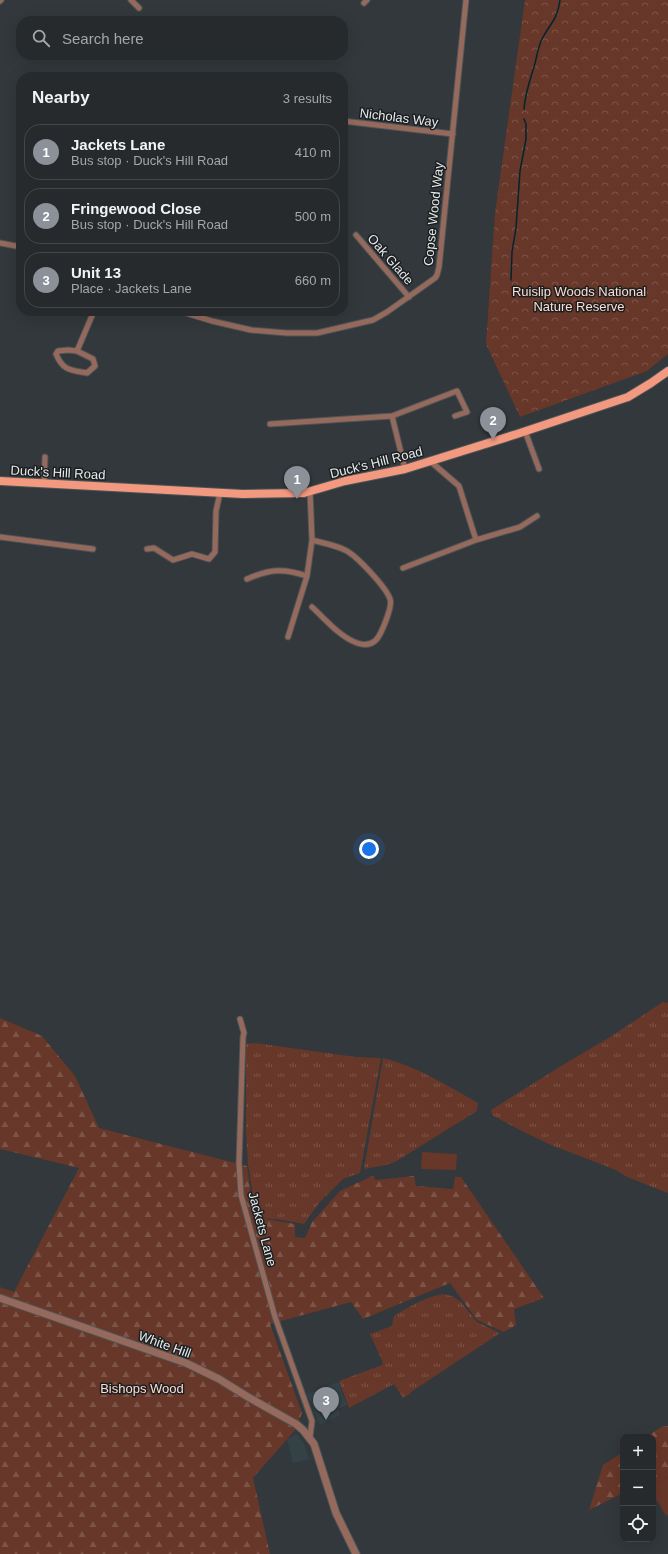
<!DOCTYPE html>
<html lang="en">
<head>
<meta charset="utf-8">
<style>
	:root { --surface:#262a2c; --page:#2e3234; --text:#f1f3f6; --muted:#a4a7a9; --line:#424648; --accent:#8c9099 }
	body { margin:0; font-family:Helvetica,sans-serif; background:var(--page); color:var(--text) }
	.controls { position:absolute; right:12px; bottom:12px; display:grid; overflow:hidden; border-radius:8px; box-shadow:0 4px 16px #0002 }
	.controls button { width:36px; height:36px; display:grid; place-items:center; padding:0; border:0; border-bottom:1px solid var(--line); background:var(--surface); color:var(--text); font:20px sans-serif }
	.you { position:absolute; left:369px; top:849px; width:14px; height:14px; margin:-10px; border:3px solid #fff; border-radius:50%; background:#1a73e8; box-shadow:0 0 0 6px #1a73e833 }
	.badge { display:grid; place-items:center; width:26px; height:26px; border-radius:50%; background:var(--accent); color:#fff; font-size:13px; font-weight:700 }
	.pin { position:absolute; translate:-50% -33px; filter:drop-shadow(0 1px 2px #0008) }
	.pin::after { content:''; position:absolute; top:21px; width:14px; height:12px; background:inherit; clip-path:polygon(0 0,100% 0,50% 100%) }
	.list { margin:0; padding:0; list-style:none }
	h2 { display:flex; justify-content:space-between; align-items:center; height:52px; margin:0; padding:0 16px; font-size:17px }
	h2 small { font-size:13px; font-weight:400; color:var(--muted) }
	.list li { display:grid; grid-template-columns:26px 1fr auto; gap:12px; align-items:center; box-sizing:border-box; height:56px; margin:0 8px 8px; padding:0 8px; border:1px solid var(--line); border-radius:16px }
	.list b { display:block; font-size:15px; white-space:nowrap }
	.list p { margin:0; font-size:13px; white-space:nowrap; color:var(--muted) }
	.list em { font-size:13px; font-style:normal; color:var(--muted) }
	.icon { flex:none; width:22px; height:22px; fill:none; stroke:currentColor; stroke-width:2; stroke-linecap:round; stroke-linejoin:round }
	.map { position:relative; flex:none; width:668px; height:1554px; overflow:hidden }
	.search { position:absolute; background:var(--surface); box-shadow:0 4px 16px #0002; left:16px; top:16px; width:332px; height:44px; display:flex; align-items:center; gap:10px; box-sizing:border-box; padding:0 14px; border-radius:16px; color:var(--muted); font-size:15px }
	.panel { position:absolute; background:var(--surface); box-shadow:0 4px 16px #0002; left:16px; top:72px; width:332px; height:244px; border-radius:16px }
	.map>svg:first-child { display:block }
</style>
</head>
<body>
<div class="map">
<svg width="668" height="1554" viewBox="0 0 668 1554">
	<defs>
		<pattern id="grass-tufts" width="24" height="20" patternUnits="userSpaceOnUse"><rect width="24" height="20" fill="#673729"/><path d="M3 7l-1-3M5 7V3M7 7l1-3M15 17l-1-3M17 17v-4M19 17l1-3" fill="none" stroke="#7d5448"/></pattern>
		<pattern id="forest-firs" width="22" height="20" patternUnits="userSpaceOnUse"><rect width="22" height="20" fill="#673729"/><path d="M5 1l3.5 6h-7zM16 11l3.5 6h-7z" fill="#7d5448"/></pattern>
		<pattern id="park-crowns" width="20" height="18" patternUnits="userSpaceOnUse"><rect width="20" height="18" fill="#673729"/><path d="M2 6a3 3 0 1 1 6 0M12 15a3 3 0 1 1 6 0" fill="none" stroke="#7d5448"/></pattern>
	</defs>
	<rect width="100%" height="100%" fill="#32383b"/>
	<!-- built -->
	<path fill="#344247" d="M338,1382L347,1405L338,1409L340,1415L320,1425L307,1394Z
		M297,1434L304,1444L309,1459L293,1463L287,1439Z"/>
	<!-- grass -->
	<path fill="url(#grass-tufts)" d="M663,1002L668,1003V1193L627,1177L616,1170L551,1145L518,1129L492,1115L491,1110L561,1066L610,1037Z
		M255,1043L356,1057L381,1058L360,1173L343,1179L319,1203L304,1224L283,1220L262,1218L257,1214L255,1209L248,1164L246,1131V1044Z
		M383,1058C417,1066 448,1086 478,1103L477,1111L395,1162L386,1165L364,1169Z
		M443,1294L452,1296L461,1302L477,1322L500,1333L411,1392L410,1394L403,1398L394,1384L349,1408L339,1381L382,1365L383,1363L370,1334L392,1326L394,1316C410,1306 425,1297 443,1294Z"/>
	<!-- forest -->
	<path fill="url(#forest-firs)" d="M0,1018L42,1036L75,1076L99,1128L247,1166L253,1211L256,1215L260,1218L295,1224V1237L305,1238L312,1222L340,1191L374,1175L375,1180L414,1176L416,1186L453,1189L455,1177H461L544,1298L514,1309L516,1325L504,1332L477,1320L450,1283L363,1319L351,1302L270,1324L302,1413L296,1429L253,1478L270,1554H0V1287L14,1292L79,1168L0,1149Z
		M668,1426V1477L653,1485V1437H646L661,1427Z
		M623,1452V1493L589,1510L603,1465Z"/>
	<!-- park -->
	<path fill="url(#park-crowns)" d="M525,0H668V354L647,371L520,417L486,344L495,213Z"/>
	<!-- garden -->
	<path fill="#673729" d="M422,1152L457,1154L456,1170L421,1169Z
		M668,1477V1515L666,1516L653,1494V1485Z"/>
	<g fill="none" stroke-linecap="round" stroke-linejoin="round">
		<!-- stream -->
		<path stroke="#01252f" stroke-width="1.5" d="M524,109C525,95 529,83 533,70C537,59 537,48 543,37C552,21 557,20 560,0
			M511,280L512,252L516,228L520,171L526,139V124L524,119"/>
		<!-- minor casing -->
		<g stroke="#4f5457" stroke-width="7">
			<path id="minor" d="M131,0L139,8
				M0,1L1,0
				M364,3L367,0
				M343,121L453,134
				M356,235L409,297
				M0,243L21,247
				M179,311L212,321L251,330L287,333H317L373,320L387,312L435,278L437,275L439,267L466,0
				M68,350L77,351L93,359L95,366L87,373C71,370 63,371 56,354L58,351Z
				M77,351L94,311
				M392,416L405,469
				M270,424L392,416L457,391L467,412L455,416
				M525,431L539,469
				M430,461L459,486L476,540
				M44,484L45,457
				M0,537L93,549
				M147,549L154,548L173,560L192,554L209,559L215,552L216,511L220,493
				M403,568L476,540L520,527L537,516
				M247,579C270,569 283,568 307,576
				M312,607C325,619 340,637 357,643C363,645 370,645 375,641C381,636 393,606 390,599C386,587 356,555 345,550C335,545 323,543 312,540
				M288,637L307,576L312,540L310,491
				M240,1019L244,1033L243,1037L239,1163L241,1195L275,1317L312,1421L310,1437"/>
		</g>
		<!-- tertiary casing -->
		<g stroke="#4f5457" stroke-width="9">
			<path id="tertiary" d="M0,1298L186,1363L219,1379L248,1397L296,1424L303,1430L314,1444L336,1513L356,1554"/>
		</g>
		<!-- primary casing -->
		<g stroke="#4f5457" stroke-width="10">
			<path id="primary" d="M0,481L243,494L304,493L345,481L405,469L517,434L628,397L651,383L668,371"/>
		</g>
		<!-- minor -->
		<use href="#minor" stroke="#956a5d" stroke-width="5"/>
		<!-- tertiary -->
		<use href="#tertiary" stroke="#956a5d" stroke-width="7"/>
		<!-- primary -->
		<use href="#primary" stroke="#f2997f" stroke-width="8"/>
	</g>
	<g text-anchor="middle" stroke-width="3" stroke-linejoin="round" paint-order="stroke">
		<!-- street labels -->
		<g font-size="13" fill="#e6eaec" stroke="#1c1f20">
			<text transform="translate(399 117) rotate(7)" y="5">Nicholas Way</text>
			<text transform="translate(433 214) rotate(-84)" y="5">Copse Wood Way</text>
			<text transform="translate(391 259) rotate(49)" y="5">Oak Glade</text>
			<text transform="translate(376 462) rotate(-14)" y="5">Duck's Hill Road</text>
			<text transform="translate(58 472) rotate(3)" y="5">Duck's Hill Road</text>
			<text transform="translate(263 1229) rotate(75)" y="5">Jackets Lane</text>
			<text transform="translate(165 1344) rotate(20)" y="5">White Hill</text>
		</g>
		<!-- park labels -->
		<g font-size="13" fill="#fedbd1" stroke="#1c1f20">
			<text x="579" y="296">Ruislip Woods National<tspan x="579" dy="15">Nature Reserve</tspan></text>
			<text x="142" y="1393">Bishops Wood</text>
		</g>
	</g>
</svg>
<div class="controls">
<button>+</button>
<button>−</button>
<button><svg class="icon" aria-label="locate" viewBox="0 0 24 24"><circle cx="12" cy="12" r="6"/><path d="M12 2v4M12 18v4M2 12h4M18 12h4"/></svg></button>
</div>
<div class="you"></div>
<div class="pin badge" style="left:297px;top:499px">1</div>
<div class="pin badge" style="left:493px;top:440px">2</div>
<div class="pin badge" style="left:326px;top:1420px">3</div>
<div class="search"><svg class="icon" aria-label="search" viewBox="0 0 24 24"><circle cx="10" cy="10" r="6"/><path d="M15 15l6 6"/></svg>Search here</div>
<section class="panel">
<h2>Nearby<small>3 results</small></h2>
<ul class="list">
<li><span class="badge">1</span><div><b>Jackets Lane</b><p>Bus stop · Duck's Hill Road</p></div><em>410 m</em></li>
<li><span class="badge">2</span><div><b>Fringewood Close</b><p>Bus stop · Duck's Hill Road</p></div><em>500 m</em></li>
<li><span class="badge">3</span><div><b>Unit 13</b><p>Place · Jackets Lane</p></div><em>660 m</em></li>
</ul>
</section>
</div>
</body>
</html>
